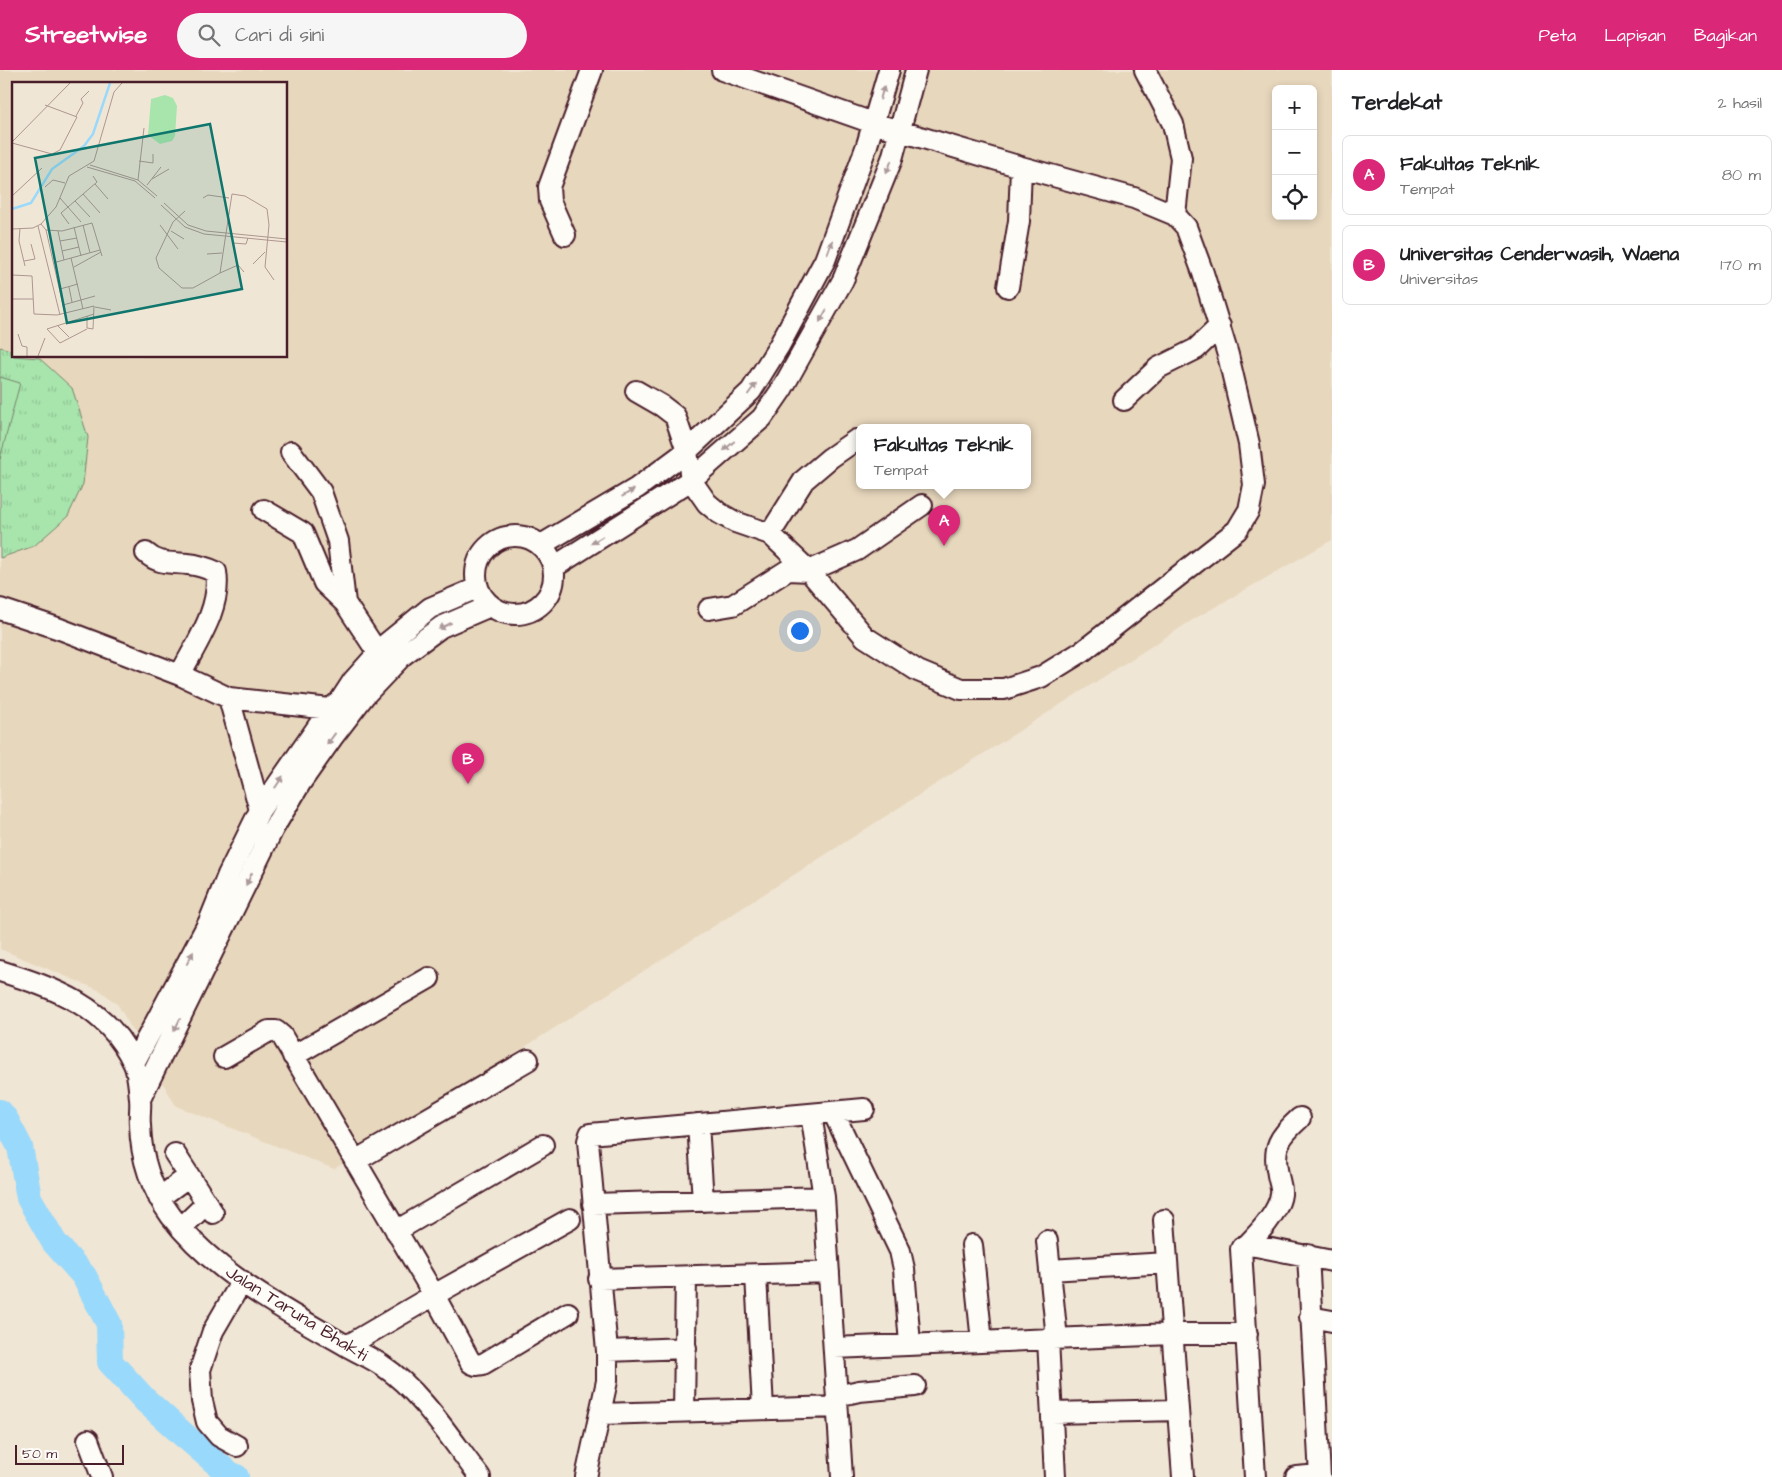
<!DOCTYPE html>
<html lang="id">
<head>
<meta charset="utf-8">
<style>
	:root { --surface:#fff; --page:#f6f6f6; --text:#202124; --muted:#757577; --line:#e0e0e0; --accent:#db2777 }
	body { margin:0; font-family:"Architects Daughter",sans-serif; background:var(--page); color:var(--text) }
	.controls { position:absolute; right:15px; top:15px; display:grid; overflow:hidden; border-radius:8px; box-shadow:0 2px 8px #0003 }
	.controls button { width:45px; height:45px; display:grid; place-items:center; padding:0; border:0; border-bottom:1px solid var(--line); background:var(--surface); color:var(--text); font:25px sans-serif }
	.scale { position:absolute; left:15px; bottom:12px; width:109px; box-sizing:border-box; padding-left:5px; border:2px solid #4a1f2b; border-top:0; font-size:14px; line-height:18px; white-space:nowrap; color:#4a1f2b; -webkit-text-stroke:4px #fdfcf7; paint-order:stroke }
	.you { position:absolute; left:799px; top:560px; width:18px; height:18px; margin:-12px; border:4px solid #fff; border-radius:50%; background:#1a73e8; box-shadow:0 0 0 8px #1a73e833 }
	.badge { display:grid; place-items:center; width:32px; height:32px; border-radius:50%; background:var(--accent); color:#fff; font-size:16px; font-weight:700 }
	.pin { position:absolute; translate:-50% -41px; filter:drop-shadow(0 1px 2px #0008) }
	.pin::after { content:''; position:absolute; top:26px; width:18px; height:15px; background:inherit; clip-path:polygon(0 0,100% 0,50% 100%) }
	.popup { position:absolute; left:856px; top:354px; width:175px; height:65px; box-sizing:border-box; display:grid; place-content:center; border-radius:8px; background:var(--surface); filter:drop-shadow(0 1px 4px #0005); font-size:16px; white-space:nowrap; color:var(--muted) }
	.popup b { font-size:19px; color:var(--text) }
	.popup::after { content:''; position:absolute; left:50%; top:100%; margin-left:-10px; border:10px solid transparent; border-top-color:var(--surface) }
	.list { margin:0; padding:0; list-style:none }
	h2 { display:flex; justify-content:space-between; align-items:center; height:65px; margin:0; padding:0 20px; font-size:21px }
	h2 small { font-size:16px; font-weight:400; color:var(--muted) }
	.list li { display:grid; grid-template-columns:32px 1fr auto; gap:15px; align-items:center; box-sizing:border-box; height:80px; margin:0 10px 10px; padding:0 10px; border:1px solid var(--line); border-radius:8px }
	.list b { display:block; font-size:19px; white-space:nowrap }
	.list p { margin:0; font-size:16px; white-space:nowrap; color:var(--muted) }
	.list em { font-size:16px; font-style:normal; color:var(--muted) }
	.icon { flex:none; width:28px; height:28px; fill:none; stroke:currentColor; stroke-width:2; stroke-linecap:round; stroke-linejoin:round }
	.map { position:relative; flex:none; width:1332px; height:1407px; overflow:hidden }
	header { display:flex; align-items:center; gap:30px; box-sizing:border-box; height:70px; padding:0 25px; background:var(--accent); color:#fff }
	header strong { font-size:24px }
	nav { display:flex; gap:28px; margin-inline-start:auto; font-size:18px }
	.search { width:350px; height:45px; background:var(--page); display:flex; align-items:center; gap:12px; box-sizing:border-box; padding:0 18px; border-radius:28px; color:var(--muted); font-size:19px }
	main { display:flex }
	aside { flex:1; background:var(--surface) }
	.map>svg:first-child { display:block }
</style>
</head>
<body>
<header>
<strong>Streetwise</strong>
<div class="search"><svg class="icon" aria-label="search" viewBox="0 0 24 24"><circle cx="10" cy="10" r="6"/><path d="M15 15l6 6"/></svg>Cari di sini</div>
<nav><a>Peta</a><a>Lapisan</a><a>Bagikan</a></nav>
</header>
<main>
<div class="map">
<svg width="1332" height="1407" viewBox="0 0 1332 1407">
	<defs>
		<pattern id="grass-tufts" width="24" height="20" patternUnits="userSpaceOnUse" patternTransform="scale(1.25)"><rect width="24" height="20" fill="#a7e5ac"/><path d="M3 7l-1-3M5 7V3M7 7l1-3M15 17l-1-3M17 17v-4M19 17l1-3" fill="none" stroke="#91c494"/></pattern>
	</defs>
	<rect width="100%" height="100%" fill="#f0e6d5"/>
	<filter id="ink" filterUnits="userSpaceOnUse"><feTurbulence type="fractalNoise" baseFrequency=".02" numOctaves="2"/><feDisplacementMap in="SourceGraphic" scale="10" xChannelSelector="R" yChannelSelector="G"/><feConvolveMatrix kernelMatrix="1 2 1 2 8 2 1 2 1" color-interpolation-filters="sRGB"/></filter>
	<g filter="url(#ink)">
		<!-- built -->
		<path fill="#e7d7bd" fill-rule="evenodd" d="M0,0H1332V470L1194,549L334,1099L176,1036L118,935L101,921L0,879ZM14,14H286V286H14ZM1276,19H1313V146H1276ZM860,357H1028V415H860Z"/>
		<!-- grass -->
		<path fill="url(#grass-tufts)" stroke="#78826c" d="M0,277L14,281V286L39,288L72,318L88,367L83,414L68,446L34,476L0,488Z"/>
		<!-- green -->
		<path fill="#a7e5ac" stroke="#78826c" d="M0,307L20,313L0,389Z"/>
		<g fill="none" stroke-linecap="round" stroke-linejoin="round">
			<!-- river -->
			<path stroke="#99d9fb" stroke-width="26" d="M0,1042L6,1050L20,1077L29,1128L54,1172L84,1206L109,1254L110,1292L145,1330L186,1367L228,1403L236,1407"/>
			<!-- minor casing -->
			<g stroke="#4a1f2b" stroke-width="24">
				<path id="minor" d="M1145,0L1173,54L1181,88L1175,145
					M565,165L550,131L549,117L592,0
					M1008,217L1019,151L1021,97
					M636,321L662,336L675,346L687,381L691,410L707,433L719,443L735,452L770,464L809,501L865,567L918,601L961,619H1004L1041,607L1083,581L1237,460L1249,440L1254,415L1249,374L1228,285L1203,203L1186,157L1175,145L1134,128L1021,97L873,53L722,0
					M1124,330L1158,298L1196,279L1220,256
					M291,382L321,422L338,471L345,533
					M264,440L303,463L324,513L345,533L378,583
					M770,464L804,410L830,388L856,370
					M476 505a39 39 0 1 1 78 0a39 39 0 1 1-78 0Z
					M541,475L637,418L687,381L751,321L779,276L825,190L867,75L889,0
					M146,483C159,495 172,492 188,494C198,495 207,498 216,502C222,538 195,575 180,605
					M554,497L691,410L762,348L782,319L843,210L892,89L916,0
					M0,539L60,559L180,605L229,628L330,639
					M709,539L733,535L788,500L809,501L857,480L922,435
					M229,628L260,740
					M0,901C54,918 107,936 133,992C138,1001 139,1018 140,1029C141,1037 139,1046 140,1055C141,1089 151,1119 171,1146C214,1203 286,1241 347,1276C359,1283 372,1288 383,1296C421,1321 452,1371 480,1407
					M293,986L429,908
					M224,987L269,961H276L282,966L434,1225L471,1293L476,1295L483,1294L568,1243
					M134,993L209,852L228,805L260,740L330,639L340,631L353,611L387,573L430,538L477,518
					M140,1029L273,759L301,712L332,668L365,625L403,585L441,557L490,536
					M833,1042L900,1181L904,1199L910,1274
					M811,1044L824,1127L842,1407
					M698,1054L703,1131
					M175,1084L213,1143
					M355,1091L528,990
					M159,1128L189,1106
					M593,1134L824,1127
					M1164,1150L1183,1407
					M181,1158L206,1134
					M396,1161L543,1075
					M1047,1171L1057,1269
					M972,1175L982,1272
					M1247,1175C1259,1163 1279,1141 1281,1124C1282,1118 1279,1111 1278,1105C1272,1077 1279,1067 1300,1048
					M1308,1185L1320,1407
					M1050,1200L1167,1193
					M756,1205L763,1339
					M599,1209L829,1202
					M1310,1247L1332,1251
					M1048,1269L1055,1407
					M347,1276L434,1225L570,1149
					M834,1278L1172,1264H1247
					M607,1281L686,1278
					M837,1326L859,1321L915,1316
					M684,1341L686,1207
					M1052,1343L1178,1340
					M600,1344L837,1337
					M88,1370L102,1407
					M237,1376L219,1366L207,1352L202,1331L200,1300L213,1261L242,1211
					M586,1407L607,1311V1281L588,1071L590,1064L864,1039
					M1255,1407L1241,1179L1242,1177L1247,1175L1256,1176L1332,1191
					M1296,1407L1320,1405"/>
			</g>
			<!-- minor -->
			<use href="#minor" stroke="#fdfcf7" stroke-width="20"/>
		</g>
		<!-- one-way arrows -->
		<defs><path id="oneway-solid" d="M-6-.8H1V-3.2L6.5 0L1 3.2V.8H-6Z" transform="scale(1.25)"/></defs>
		<g fill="#ac999b">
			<use href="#oneway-solid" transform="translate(882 23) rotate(-74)"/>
			<use href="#oneway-solid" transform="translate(889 97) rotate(111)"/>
			<use href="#oneway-solid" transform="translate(830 177) rotate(-70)"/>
			<use href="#oneway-solid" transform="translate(823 246) rotate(119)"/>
			<use href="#oneway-solid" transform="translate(752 319) rotate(-53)"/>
			<use href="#oneway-solid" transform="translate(729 376) rotate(139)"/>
			<use href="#oneway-solid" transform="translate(628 423) rotate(-31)"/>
			<use href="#oneway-solid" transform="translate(597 470) rotate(148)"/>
			<use href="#oneway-solid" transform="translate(445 556) rotate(154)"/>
			<use href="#oneway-solid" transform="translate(331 669) rotate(126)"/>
			<use href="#oneway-solid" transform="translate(279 712) rotate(-56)"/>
			<use href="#oneway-solid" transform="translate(249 809) rotate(116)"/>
			<use href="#oneway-solid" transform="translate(190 888) rotate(-62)"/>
			<use href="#oneway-solid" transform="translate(177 955) rotate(116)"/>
		</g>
	</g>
	<g text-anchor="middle" stroke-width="4" stroke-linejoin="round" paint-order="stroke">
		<!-- street labels -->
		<g font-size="18" fill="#4a1f2b" stroke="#fdfcf7">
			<text transform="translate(297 1243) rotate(32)" y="6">Jalan Taruna Bhakti</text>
		</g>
	</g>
	<!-- overview -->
	<g transform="translate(12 12)">
		<rect width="275" height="275" fill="#f0e6d5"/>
		<path d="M153,13L161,16L165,24L163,54L160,59L148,62L136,53L139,17Z" fill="#a7e5ac"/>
		<path d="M143,22L162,24L159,52L140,51Z" fill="#a7e5ac"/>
		<path fill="none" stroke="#99d9fb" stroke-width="2.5" d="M0,127L19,121L40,87L72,64L81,52L98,1"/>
		<path fill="none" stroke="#ae9691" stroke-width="1" d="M64,34L71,21L69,17L77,9M0,60L58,1M0,61L40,72L48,68L65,35L33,23M127,79L141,81V72M78,83L126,98L145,114M75,85L123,99L143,116M140,97L157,87M126,98L132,46M83,102L96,117M135,103L149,85M33,105L41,98L53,101M71,112L88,131M0,114L30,86M48,116L69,140M191,116L196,113L217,116M63,119L78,135M152,121L176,143L194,149L275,157M149,123L173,145L192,152L275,160M173,129L161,140L144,176L147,186L170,206H181L208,191L220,112L233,114L255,127L257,143L253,185L262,198M29,142L34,148L53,232M57,142L49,131L85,100L81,94M71,143L78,171M148,143L166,167M26,144L48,233M62,145L69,174M8,146L7,159L13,184M0,147L21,146L29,142L44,125L57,94L82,79L102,10L110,1M34,148L50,149L80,141L90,174M46,149L52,178M159,149L172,157M48,159L65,156M221,161L234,162L236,156M50,169L67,165M195,172L210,171M59,176L71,227M12,179L23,177L19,162M41,181L88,168M241,182L253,170M62,185L89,170M208,191L226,183L232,190M0,193L20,194L22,232L45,233L82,224L81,247L75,246V234M57,205L60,220M48,207L66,202M0,217H21M51,223L83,214M83,225L99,228M45,243L57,255M75,247L48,261L35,247L82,232M6,252L10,264L15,265V274M26,274L33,256"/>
		<path fill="#0f766e" fill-opacity="0.15" stroke="#0f766e" stroke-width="2.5" d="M198,42L230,207L55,241L23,76Z"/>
		<rect width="275" height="275" fill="none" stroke="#4a1f2b" stroke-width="2.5"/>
	</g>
</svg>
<div class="controls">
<button>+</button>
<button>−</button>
<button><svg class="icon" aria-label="locate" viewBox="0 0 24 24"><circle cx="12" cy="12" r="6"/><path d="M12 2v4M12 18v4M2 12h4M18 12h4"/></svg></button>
</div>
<div class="scale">50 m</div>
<div class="you"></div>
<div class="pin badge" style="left:944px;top:476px">A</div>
<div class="popup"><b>Fakultas Teknik</b>Tempat</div>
<div class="pin badge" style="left:468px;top:714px">B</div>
</div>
<aside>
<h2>Terdekat<small>2 hasil</small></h2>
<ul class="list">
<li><span class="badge">A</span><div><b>Fakultas Teknik</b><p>Tempat</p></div><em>80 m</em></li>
<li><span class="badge">B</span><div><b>Universitas Cenderwasih, Waena</b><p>Universitas</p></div><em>170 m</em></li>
</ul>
</aside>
</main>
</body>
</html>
